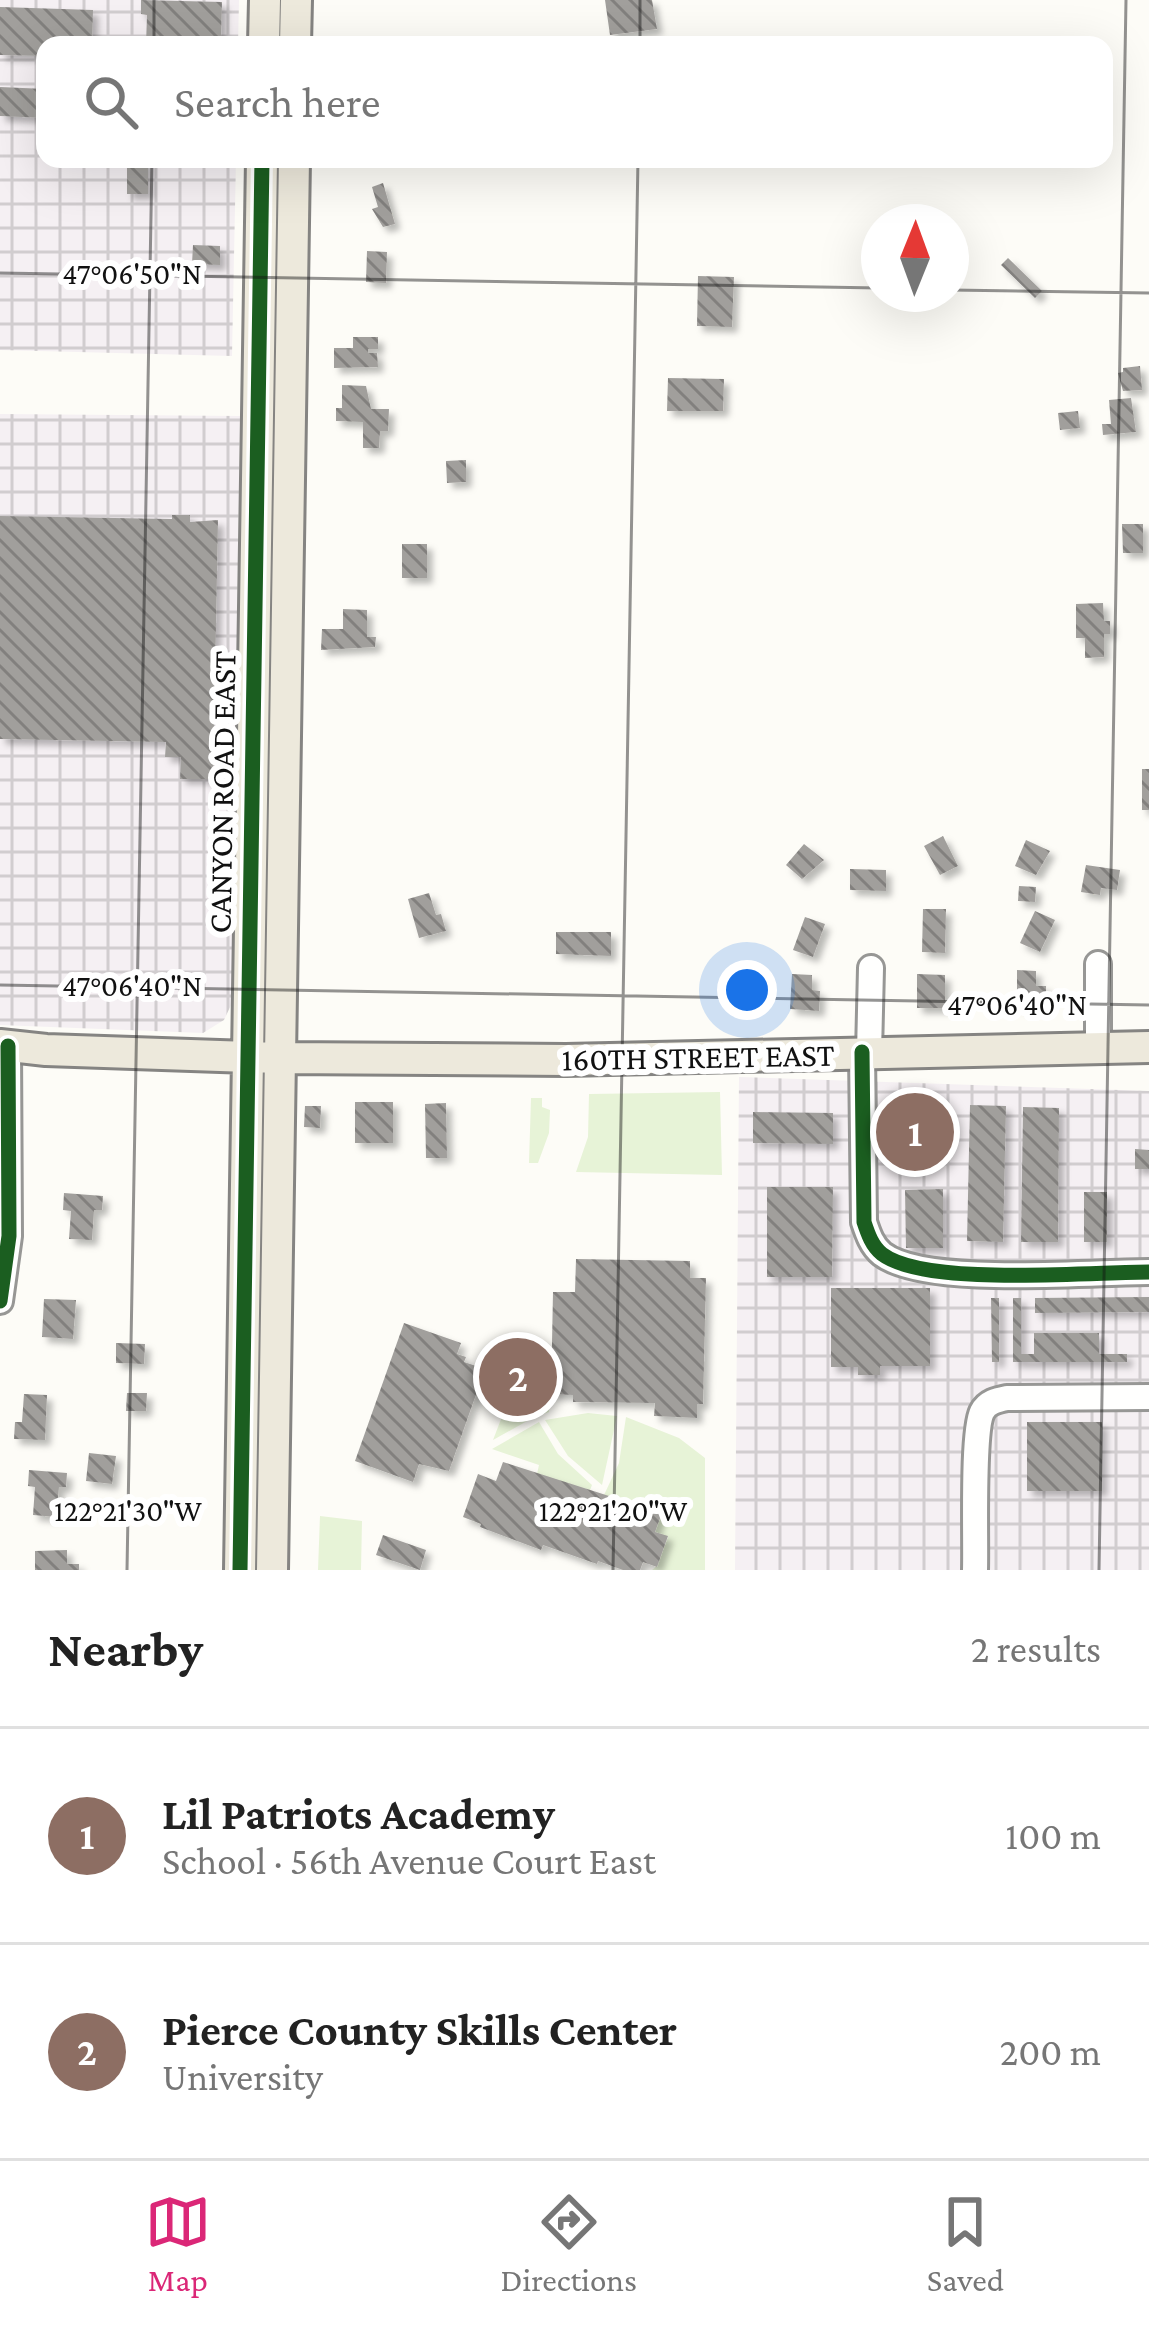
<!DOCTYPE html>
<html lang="en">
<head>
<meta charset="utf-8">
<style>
	:root { --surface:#fff; --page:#f2f2f2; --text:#222; --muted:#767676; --line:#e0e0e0; --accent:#db2777 }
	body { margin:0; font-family:"Crimson Pro",serif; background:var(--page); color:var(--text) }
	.compass { position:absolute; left:861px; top:204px; width:108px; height:108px; border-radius:50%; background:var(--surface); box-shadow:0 12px 48px #0002; rotate:1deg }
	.you { position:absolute; left:747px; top:990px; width:42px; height:42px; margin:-30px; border:9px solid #fff; border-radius:50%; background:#1a73e8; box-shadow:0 0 0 18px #1a73e833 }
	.badge { display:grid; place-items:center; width:78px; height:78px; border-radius:50%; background:var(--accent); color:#fff; font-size:39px; font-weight:700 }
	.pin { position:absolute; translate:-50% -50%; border:6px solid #fff; box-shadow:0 3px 12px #0006 }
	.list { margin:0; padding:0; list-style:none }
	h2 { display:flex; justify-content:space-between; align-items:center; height:156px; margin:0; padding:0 48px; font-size:51px }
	h2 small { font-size:39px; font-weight:400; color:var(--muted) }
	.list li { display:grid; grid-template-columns:78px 1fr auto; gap:36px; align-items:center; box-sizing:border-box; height:216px; padding:0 48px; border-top:3px solid var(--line) }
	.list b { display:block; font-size:45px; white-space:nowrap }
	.list p { margin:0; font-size:39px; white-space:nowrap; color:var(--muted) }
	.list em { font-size:39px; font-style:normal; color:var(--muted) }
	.icon { flex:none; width:66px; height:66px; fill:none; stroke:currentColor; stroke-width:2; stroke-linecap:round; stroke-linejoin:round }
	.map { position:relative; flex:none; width:1149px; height:1570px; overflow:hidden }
	.search { position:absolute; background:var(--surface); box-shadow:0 12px 48px #0002; left:36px; right:36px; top:36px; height:132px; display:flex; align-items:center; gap:30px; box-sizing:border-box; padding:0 42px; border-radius:24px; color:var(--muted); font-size:45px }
	.sheet { height:588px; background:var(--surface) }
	nav { display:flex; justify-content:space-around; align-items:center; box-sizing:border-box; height:168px; border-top:3px solid var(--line); background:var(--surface); font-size:33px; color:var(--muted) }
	nav a { display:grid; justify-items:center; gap:6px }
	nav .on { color:var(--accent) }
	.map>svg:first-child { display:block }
</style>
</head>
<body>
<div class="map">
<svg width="1149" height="1570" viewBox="0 0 1149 1570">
	<defs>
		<pattern id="industrial-grid" width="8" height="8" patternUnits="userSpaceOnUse" patternTransform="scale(3)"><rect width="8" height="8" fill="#f5f0f3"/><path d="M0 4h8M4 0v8" fill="none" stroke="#d1cdcf"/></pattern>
		<pattern id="building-back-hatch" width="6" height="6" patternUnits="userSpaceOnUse" patternTransform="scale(3)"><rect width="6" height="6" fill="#a19f9c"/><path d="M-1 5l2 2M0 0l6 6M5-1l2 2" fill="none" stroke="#82807e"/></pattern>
		<filter id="shadow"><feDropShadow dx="5.5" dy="5.5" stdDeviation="3" flood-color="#0004"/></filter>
	</defs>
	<rect width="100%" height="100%" fill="#fdfcf7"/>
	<!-- industrial -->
	<path fill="url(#industrial-grid)" d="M0,0H239L238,45H45V159H236L232,356L0,350Z
		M0,414L240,416L232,1003L224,1020L203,1033L0,1025Z
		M739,1077L1149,1091V1570H735Z"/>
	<!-- grass -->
	<path fill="#e7f3d7" d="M720,1092L722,1175L576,1172L588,1137L589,1094Z
		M531,1098H542V1107L550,1110L549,1133L538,1163H529Z
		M529,1345L552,1353L549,1412L543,1414C534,1393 522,1367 529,1345Z
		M521,1367L536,1416L493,1440Z
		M588,1413L617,1416L602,1485L568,1456L545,1420Z
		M626,1417L679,1438L705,1458V1570H652L657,1566L668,1537L655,1532L662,1513L604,1495L619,1463Z
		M539,1422L558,1454L592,1485L590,1490L537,1474L539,1465L492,1449Z
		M320,1516L362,1521L361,1570H318Z"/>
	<!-- building -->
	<path fill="url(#building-back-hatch)" filter="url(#shadow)" d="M141,0L222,2L221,36H215V45H146L147,15L141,14Z
		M605,0H652L657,29L610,35Z
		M0,7L93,10L92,45H45V56L0,55Z
		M0,87L45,89V118L0,116Z
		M127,159H148V194H127Z
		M383,183L395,224L383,227L372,209L378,207L372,187Z
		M193,245L220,246V265L192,264Z
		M367,251L387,252L386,283L366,282Z
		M1008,258L1042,291L1035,298L1001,265Z
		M698,276L734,277L732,327L697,326Z
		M353,337H378V349H368V353H377L378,367L334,368V348H353Z
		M1140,366L1142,390L1123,391L1118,373L1123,372V368Z
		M668,378L724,379L723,411H667Z
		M342,385L366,386L371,409H389L388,431H380L379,448H363V422L336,421V408H342Z
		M1131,398L1136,432L1103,435L1102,424H1111L1109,400Z
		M1078,411L1080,428L1060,430L1058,413Z
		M466,460V482L447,483L446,461Z
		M172,515H190V522L218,520L213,779H180L181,757H165L166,742L0,739V516L172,519Z
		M1122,524H1143V553H1123Z
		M402,544H427V578H402Z
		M1103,603L1104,621H1110V634H1104V657L1085,658V638H1076V604Z
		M343,609L367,610V637H376L375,647L321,650L322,629H343Z
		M1142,769H1149V810H1142Z
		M943,836L958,866L940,875L924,846Z
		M1026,840L1050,851L1036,875L1015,866Z
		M804,844L824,860L802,879L786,865Z
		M1086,865L1120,870L1117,890L1101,888L1100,895L1081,892Z
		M850,869L886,870V891L850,890Z
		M1019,886L1036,887L1035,902L1018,901Z
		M429,893L436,915L441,914L446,931L419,938L408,899Z
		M923,909H946L945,953L922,952Z
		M1035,911L1055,920L1040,952L1020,943Z
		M805,917L825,924L813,957L793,950Z
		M556,932H611V956L556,954Z
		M1017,970L1036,971V986H1046V1006H1017Z
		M792,974L812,975V990L820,991L819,1011L790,1009Z
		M917,974L945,975V1008H917Z
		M355,1102H393V1143H355Z
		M446,1103L447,1158H426L425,1104Z
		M970,1105L1006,1106L1003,1242L967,1241Z
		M305,1106H321L320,1128L304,1127Z
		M1023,1107L1059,1108L1058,1242H1021Z
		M753,1112L833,1113V1144L753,1143Z
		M889,1119L941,1121L940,1149L888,1147Z
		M1135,1149L1149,1150V1169H1135Z
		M767,1187H833L832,1277H767Z
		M943,1189V1248H906L905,1190Z
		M1084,1192H1107V1242H1084Z
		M64,1193L103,1196L102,1210H94L92,1240L69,1239L71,1211L63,1210Z
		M576,1259L690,1261V1278H706L703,1404H697V1418L654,1416L655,1403L573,1402V1395L551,1394L553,1292H575Z
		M831,1288H930V1366H880V1375H858V1367H831Z
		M1149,1297V1312L1035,1313V1298Z
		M991,1298H999V1362H992Z
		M1013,1298H1021V1354H1034V1333H1099V1354H1127V1362H1013Z
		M44,1299L76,1300L73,1339L42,1337Z
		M404,1323L461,1343L457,1354L466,1357L464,1362L485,1369L449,1471L419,1464L413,1482L355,1461Z
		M116,1343L145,1344L144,1364L116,1363Z
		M127,1393H147L146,1411H126Z
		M24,1394L47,1395L45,1440L14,1439L15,1422H22Z
		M1027,1422H1102V1491H1027Z
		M89,1453L116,1456L112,1484L86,1481Z
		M503,1462L662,1513L655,1532L668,1536L657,1567L643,1562L640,1570H623L598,1561L597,1564L543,1545L541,1550L480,1527L481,1524L463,1517L478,1474L496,1481Z
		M29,1470L67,1473L66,1487H59L56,1517L33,1515L35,1487L28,1486Z
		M383,1535L426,1550L420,1570L376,1555Z
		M67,1550V1564H79V1570H35V1551Z"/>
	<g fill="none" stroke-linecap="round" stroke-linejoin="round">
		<!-- minor casing -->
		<g stroke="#979795" stroke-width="30">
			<path id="minor" d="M1098,1049V964
				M862,1052L864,1222C868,1234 872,1246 882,1254C925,1287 1091,1272 1149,1272
				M869,1053L871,968
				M0,1301L9,1236L8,1046
				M975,1570C976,1540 972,1433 982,1412C987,1402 997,1400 1007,1398L1149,1397"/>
		</g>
		<!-- major casing -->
		<g stroke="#858482" stroke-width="36">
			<path id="major" d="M264,45L265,0
				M295,45L296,0
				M0,1045L46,1050L281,1058L566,1060L1149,1047
				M240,1570L262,159
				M272,1570L294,159"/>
		</g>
		<!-- minor -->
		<use href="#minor" stroke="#fffffe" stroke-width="24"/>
		<!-- major -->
		<use href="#major" stroke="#ede9dc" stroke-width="30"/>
		<!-- cycleway casing -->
		<g stroke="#fff" stroke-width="22">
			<path id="cycleway" d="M862,1052L864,1222C868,1234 872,1246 882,1254C925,1287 1091,1272 1149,1272
				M0,1301L9,1236L8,1046
				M240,1570L262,159"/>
		</g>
		<!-- cycleway -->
		<use href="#cycleway" stroke="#1b5e20" stroke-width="15"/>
	</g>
	<!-- ticks -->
	<path fill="none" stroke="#111" stroke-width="3" stroke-opacity="0.45" d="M154,45V0M640,45V0M0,273L879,288M951,290L1149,293M0,985L1149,1005M127,1570L152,159M613,1570L638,159M1099,1570L1126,0"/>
	<g text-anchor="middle" stroke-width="12" stroke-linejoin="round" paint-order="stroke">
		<!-- street labels -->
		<g font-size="33" fill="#111" stroke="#fff">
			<text transform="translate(221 792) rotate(-89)" y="12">CANYON ROAD EAST</text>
			<text transform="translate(698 1056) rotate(-1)" y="12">160TH STREET EAST</text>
		</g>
	</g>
	<g font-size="30" text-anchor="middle" fill="#111" stroke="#fff" stroke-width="12" stroke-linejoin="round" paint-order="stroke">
		<text x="132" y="284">47°06'50"N</text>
		<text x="132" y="996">47°06'40"N</text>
		<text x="1017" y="1015">47°06'40"N</text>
		<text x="128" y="1521">122°21'30"W</text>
		<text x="613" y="1521">122°21'20"W</text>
	</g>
</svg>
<svg class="compass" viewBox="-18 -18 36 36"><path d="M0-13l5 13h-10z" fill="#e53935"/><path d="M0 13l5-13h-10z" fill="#767676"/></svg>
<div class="you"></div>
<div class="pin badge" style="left:915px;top:1132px;background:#8d6e63">1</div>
<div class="pin badge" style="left:518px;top:1377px;background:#8d6e63">2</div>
<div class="search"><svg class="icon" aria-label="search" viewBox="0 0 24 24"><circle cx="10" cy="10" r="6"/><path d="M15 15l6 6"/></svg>Search here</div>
</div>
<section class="sheet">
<h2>Nearby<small>2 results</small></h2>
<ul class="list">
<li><span class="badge" style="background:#8d6e63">1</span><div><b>Lil Patriots Academy</b><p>School · 56th Avenue Court East</p></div><em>100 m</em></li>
<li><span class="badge" style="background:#8d6e63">2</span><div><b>Pierce County Skills Center</b><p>University</p></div><em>200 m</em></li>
</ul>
</section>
<nav>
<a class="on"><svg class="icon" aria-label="map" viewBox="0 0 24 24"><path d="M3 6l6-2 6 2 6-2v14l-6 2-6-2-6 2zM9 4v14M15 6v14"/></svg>Map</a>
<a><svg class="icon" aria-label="directions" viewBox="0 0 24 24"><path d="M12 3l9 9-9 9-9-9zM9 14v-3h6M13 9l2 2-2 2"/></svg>Directions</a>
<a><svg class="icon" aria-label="saved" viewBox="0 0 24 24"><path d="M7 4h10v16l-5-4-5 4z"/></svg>Saved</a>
</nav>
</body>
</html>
